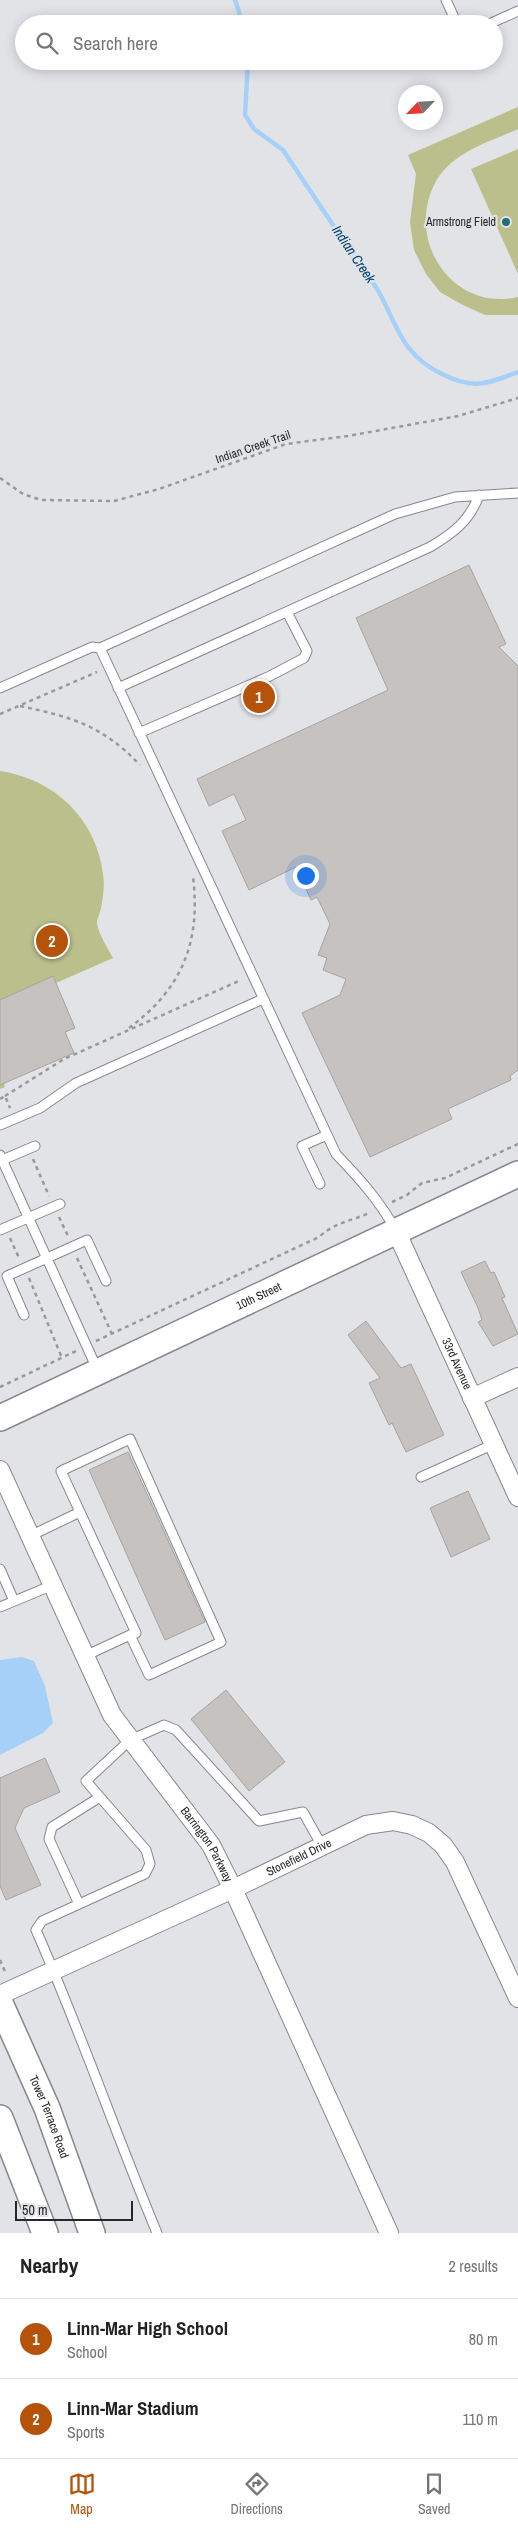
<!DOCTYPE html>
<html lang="en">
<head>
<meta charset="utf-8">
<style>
	:root { --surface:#fff; --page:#f6f6f6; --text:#222; --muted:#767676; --line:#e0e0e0; --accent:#b45309 }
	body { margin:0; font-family:"Archivo Narrow",sans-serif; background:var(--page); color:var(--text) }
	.compass { position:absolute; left:398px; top:85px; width:45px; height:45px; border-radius:50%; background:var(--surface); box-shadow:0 2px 12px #0003; rotate:245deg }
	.scale { position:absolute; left:15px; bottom:12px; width:118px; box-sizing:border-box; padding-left:5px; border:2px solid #262728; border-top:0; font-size:14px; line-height:18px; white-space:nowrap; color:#262728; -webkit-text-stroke:4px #e2e3e7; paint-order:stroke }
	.you { position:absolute; left:305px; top:875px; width:18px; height:18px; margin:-12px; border:4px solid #fff; border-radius:50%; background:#1a73e8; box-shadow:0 0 0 8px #1a73e833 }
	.badge { display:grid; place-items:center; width:32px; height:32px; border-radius:50%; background:var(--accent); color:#fff; font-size:16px; font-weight:700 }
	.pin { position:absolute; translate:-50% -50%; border:2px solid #fff; box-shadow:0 1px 5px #0006 }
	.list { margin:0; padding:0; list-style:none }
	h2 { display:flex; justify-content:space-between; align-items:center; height:65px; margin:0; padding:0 20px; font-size:21px }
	h2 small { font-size:16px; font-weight:400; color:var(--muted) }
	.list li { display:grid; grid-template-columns:32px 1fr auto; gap:15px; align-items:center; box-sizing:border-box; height:80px; padding:0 20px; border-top:1px solid var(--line) }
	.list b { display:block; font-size:19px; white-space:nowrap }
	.list p { margin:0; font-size:16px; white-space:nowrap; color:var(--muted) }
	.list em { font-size:16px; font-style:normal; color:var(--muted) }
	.icon { flex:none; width:28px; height:28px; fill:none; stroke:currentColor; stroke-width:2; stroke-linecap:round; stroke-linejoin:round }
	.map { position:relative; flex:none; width:518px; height:2233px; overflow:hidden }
	.search { position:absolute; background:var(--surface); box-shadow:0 2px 12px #0003; left:15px; right:15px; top:15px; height:55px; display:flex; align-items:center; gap:12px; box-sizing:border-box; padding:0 18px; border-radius:28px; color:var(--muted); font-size:19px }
	.sheet { height:225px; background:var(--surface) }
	nav { display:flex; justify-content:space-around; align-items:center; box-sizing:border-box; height:70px; border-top:1px solid var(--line); background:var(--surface); font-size:14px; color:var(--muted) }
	nav a { display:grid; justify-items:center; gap:2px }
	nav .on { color:var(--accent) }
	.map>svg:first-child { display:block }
</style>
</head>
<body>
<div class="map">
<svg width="518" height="2233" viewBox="0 0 518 2233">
	<rect width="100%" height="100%" fill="#e2e3e7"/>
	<!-- green -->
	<path fill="#babf8b" d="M518,107V129C489,142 449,153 434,185C406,243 454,312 518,297V315H485L461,304L440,292L426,274L414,250L410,222L416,174L408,155Z
		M518,149V274L471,169Z
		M0,771C54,779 96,818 103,874C105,885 103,897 101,908C100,913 97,919 97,923C98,933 108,949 113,958L56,983L75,1028L65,1032L74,1053L4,1083L5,1087L0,1089Z"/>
	<!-- water -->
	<path fill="#a7d0f8" d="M22,1657L34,1661L45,1686L53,1723L43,1733L0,1755V1660Z"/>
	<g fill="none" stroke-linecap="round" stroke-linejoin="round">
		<!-- stream -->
		<path stroke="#a7d0f8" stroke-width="4.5" d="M235,0L243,24
			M248,61L245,115L254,129L283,150L363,270C396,306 391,350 442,374C474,390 486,384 518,372"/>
	</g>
	<!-- building -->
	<path fill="#c6c2c0" stroke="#a7a3a1" d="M469,565L506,644L499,647L518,666V1070L510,1076L511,1080L448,1109L452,1119L370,1157L302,1013L340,995L346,979L323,970L327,958L318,955L330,924L317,897L311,900L296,867L249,890L222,831L246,820L234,794L209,806L197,779L388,690L356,618Z
		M53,976L75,1028L65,1032L74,1053L0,1085V1000Z
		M485,1261L491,1273L494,1272L505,1297L502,1298L518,1334L493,1346L478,1322L482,1320L478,1308L461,1272Z
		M366,1321L401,1368L411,1364L444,1435L406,1452L392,1423L389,1425L369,1383L380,1378L348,1335Z
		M128,1452L205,1622L165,1640L89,1470Z
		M468,1491L490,1539L451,1557L430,1508Z
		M226,1690L285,1762L249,1791L191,1719Z
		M45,1758L60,1792L24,1808L15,1828L41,1885L6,1900L0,1886V1778Z"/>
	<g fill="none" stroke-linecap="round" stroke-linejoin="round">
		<!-- lane casing -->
		<g stroke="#87888c" stroke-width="11">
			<path id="lane" d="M446,0L457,24
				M489,24L518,11
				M0,688L92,647L100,648
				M118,688L430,547C452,534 470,521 479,495
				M139,733L268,677L304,658L307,651L287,612
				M0,1125L40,1108L76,1083L263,999
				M0,1155L98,1371
				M0,1161L35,1146
				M320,1184L302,1146L327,1135
				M395,1229C379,1200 359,1178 336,1154L100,648L395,514L455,497L518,493
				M0,1230L60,1204
				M24,1315L7,1276L87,1240L106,1281
				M421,1477L494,1444
				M30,1536L80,1512
				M0,1569L14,1601
				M0,1607L53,1585
				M85,1656L130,1635L136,1633L61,1471L130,1439L221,1642L149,1675L130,1635
				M79,1904L49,1839L52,1827L100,1797
				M157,2233C115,2132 80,2030 36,1930L42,1921L145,1874L150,1864L146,1850L86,1781L130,1740L164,1725L176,1730L259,1821L303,1812L322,1846"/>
		</g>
		<!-- street casing -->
		<g stroke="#87888c" stroke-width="20">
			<g id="street">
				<path id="s1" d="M396,1231L518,1497"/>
				<path d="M472,1398L518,1377"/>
				<path id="s2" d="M0,1470L112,1715L211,1845L233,1889L389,2233"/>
				<path id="s3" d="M0,1995L233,1889L366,1825L393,1821L412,1825L429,1833L443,1845L455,1862L518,1998"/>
			</g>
		</g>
		<!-- secondary casing -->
		<g stroke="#87888c" stroke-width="28">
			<g id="secondary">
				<path id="s4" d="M0,1418L518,1174"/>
				<path id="s5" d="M0,2003L47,2108L92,2233"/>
				<path d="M0,2118L45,2233"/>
			</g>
		</g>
		<!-- path -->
		<path stroke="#98999c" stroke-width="2.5" stroke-dasharray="4 4" stroke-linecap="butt" d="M0,478L23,494L41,500L114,501L159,489L286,444L348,436L458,416L518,398
			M20,706C71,717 102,725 140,765
			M0,714L97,672
			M129,1028C182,989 201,942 193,877
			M5,1096L64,1059L241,980
			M0,1099L5,1096L10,1108
			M33,1159L49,1196
			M392,1202L407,1195L422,1183L445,1178L518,1144
			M59,1217L68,1236
			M10,1238L19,1258
			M77,1258L112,1334
			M29,1278L62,1358
			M96,1341L319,1237C337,1221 350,1222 371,1212
			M0,1387L76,1351
			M0,1960L6,1974"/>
		<!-- lane -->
		<use href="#lane" stroke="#fff" stroke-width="9"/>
		<!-- street -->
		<use href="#street" stroke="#fff" stroke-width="18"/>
		<!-- secondary -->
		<use href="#secondary" stroke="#fff" stroke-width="25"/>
	</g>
	<!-- markers -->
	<circle fill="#236d77" stroke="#e2e3e7" stroke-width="2" cx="506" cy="222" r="5"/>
	<g text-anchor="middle" stroke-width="4.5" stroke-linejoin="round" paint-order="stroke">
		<!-- poi labels -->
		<g font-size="12" fill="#262728" stroke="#e2e3e7" text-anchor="end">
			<text x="496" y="226">Armstrong Field</text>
		</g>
		<!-- street labels -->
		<g font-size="12" fill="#262728" stroke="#e2e3e7">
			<text transform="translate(253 447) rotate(-19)" y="4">Indian Creek Trail</text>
			<text dy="4" stroke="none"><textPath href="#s4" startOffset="286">10th Street</textPath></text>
			<text dy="4" stroke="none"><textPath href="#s1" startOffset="146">33rd Avenue</textPath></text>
			<text dy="4" stroke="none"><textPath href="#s2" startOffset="430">Barrington Parkway</textPath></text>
			<text dy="4" stroke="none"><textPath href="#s3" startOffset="329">Stonefield Drive</textPath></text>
			<text dy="4" stroke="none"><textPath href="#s5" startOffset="124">Tower Terrace Road</textPath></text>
		</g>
		<!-- water labels -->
		<g font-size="14" font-style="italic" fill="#014475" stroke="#e2e3e7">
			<text transform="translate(354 254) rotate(56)" y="5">Indian Creek</text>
		</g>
	</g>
</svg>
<svg class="compass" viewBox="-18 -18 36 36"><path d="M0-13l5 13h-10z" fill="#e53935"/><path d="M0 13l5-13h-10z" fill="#767676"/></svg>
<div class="scale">50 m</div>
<div class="you"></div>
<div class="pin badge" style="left:259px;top:697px">1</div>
<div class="pin badge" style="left:52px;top:941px">2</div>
<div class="search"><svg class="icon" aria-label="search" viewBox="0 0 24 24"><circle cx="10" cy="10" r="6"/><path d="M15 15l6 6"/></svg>Search here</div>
</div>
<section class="sheet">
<h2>Nearby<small>2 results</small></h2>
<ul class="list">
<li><span class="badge">1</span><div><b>Linn-Mar High School</b><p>School</p></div><em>80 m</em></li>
<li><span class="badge">2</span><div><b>Linn-Mar Stadium</b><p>Sports</p></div><em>110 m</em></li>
</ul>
</section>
<nav>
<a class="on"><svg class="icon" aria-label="map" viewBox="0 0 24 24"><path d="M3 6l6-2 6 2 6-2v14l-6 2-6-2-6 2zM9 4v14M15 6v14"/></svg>Map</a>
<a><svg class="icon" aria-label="directions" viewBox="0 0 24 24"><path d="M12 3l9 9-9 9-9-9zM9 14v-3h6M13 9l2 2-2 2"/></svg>Directions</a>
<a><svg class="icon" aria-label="saved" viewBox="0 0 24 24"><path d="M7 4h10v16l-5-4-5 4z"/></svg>Saved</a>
</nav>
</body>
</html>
